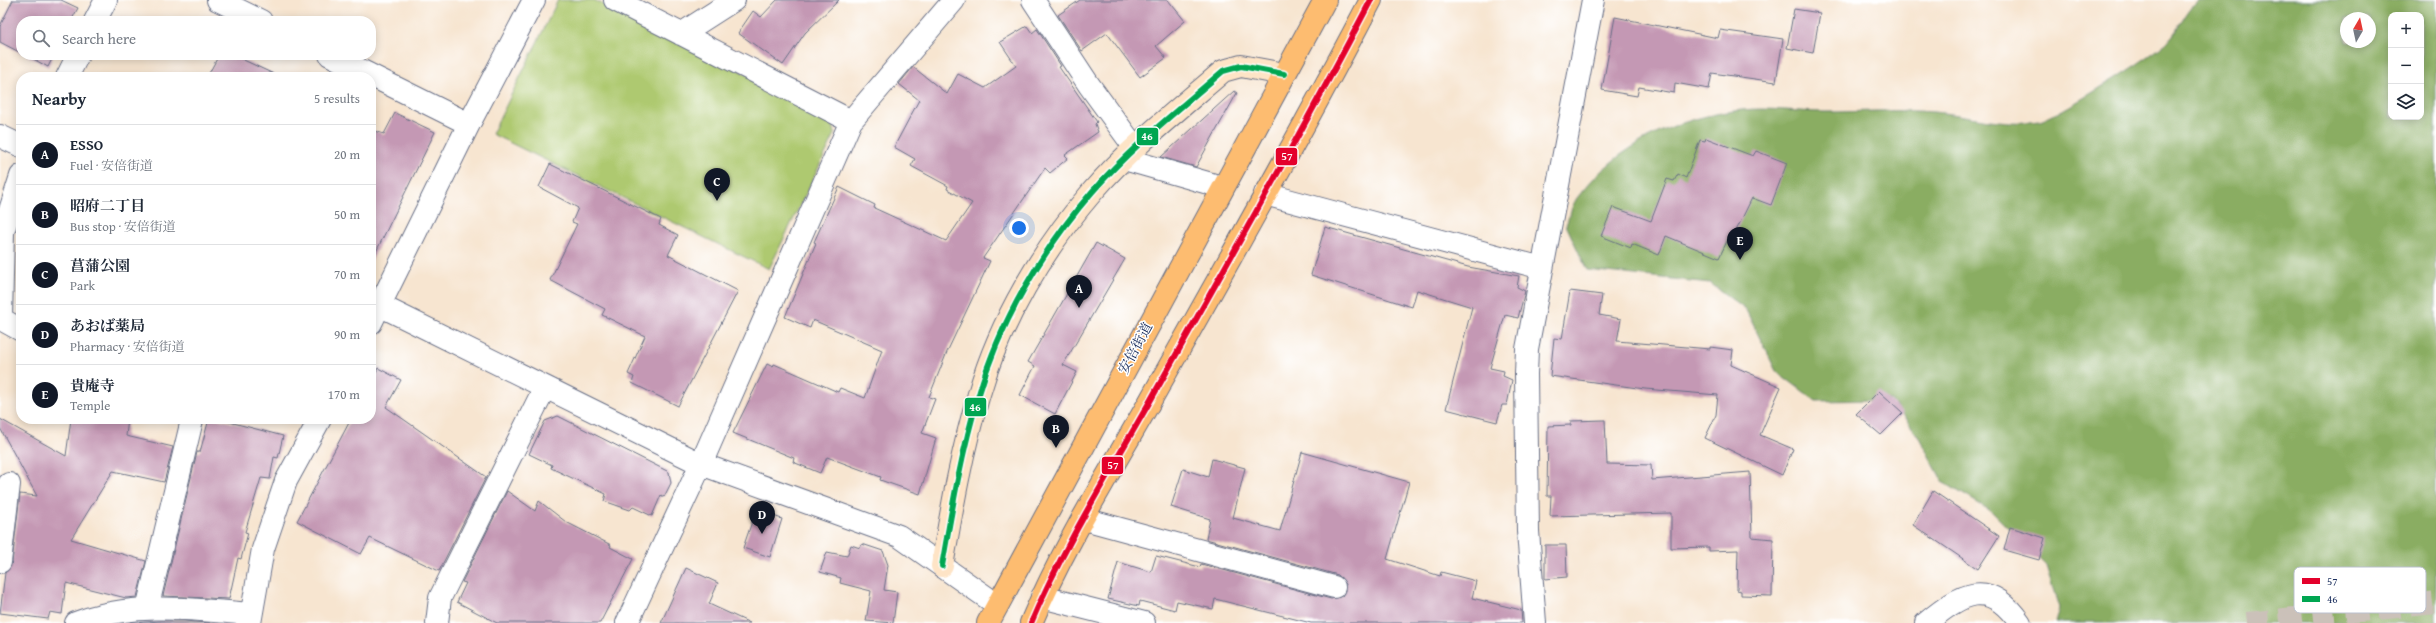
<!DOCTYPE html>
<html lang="en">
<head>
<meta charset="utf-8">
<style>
	:root { --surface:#fff; --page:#f2f2f3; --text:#1f2937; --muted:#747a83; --line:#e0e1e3; --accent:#111827 }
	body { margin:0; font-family:"Gentium Book Plus","Noto Serif JP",serif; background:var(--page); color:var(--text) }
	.controls { position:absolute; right:12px; top:12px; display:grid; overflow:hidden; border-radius:8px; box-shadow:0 2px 10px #0003 }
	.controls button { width:36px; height:36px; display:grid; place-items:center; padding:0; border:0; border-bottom:1px solid var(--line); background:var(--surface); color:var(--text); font:20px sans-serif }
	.compass { position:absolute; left:2340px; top:12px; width:36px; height:36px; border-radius:50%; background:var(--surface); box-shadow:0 2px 10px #0003; rotate:9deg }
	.you { position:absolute; left:1019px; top:228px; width:14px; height:14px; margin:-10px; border:3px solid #fff; border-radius:50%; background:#1a73e8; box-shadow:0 0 0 6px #1a73e833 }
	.badge { display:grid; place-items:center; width:26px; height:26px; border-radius:50%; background:var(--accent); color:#fff; font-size:13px; font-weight:700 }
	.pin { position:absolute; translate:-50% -33px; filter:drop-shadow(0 1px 2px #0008) }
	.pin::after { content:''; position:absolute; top:21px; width:14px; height:12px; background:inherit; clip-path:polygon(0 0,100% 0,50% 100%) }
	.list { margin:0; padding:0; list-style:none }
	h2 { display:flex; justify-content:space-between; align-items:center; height:52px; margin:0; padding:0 16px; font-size:17px }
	h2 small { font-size:13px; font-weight:400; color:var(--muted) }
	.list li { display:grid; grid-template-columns:26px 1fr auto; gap:12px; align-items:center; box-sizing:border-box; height:60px; padding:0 16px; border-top:1px solid var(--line) }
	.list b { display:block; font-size:15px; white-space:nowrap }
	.list p { margin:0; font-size:13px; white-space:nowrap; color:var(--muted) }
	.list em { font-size:13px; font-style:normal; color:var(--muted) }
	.icon { flex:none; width:22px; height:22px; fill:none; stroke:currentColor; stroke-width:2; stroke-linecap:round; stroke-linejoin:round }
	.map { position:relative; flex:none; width:2436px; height:623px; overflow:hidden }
	.search { position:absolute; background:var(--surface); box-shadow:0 2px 10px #0003; left:16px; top:16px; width:360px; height:44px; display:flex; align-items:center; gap:10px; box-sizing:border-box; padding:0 14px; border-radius:16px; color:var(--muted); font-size:15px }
	.panel { position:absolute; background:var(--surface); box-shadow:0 2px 10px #0003; left:16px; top:72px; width:360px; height:352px; border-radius:16px }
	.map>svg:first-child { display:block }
</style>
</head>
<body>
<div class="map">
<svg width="2436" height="623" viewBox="0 0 2436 623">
	<rect width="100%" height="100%" fill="#fff"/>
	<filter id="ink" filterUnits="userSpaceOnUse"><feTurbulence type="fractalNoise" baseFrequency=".025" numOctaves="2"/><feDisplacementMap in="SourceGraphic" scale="8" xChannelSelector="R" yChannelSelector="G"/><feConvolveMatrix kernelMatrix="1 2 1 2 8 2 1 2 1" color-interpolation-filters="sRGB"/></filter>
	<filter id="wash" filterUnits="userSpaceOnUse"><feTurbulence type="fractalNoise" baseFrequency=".012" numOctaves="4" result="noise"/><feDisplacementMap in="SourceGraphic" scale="16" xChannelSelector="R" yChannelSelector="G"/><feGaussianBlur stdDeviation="0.9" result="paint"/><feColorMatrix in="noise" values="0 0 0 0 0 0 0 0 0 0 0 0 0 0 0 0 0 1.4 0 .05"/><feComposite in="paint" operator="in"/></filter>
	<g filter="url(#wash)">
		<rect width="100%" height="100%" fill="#f7e5d0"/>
		<!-- green -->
		<path fill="#aec970" stroke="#647c67" d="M558,0H594L831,115L835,134L769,269L492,134Z"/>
		<!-- forest -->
		<path fill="#8aad62" stroke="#526e60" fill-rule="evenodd" d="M2198,0H2436V623H2055L2059,608L2046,566L1991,511L1943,482L1917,434L1891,400L1816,401L1776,371L1746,310L1710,283L1587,270L1566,225C1569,217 1572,205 1577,198C1617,145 1677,117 1742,110C1769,107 1798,112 1825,112C1862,112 1898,109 1934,112C1968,115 2005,126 2039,121C2053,119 2158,53 2168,41C2180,28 2185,12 2198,0ZM2391,15H2421V117H2391ZM2346,18H2370V42H2346Z"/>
		<g id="blocks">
			<!-- building -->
			<path fill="#c498b4" d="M13,0H61L78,8L71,21H21V53L0,42V26Z
				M777,0H839L805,33L783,65L738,33L753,11L761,17Z
				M1080,0H1168L1185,21L1156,46L1166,58L1140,77L1107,33L1082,51L1058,15Z
				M1794,9L1820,13L1813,53L1787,48Z
				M1615,17L1718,38L1720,30L1783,39L1776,82L1712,73L1709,89L1675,83L1674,93L1639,87L1637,96L1602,90Z
				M1027,26L1032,33L1037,29L1061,66L1059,67L1097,122L1095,124L1098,132L1065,155L1068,158L1050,173L1045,168L983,258L990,261L947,352L929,397L935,399L922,433L936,438L920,494L880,480L881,477L827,457L820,473L793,462L794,458L733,433L767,364L773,367L774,364L838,392L840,388L865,398L882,350L813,320L810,328L785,317L816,243L814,242L839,187L875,205L874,208L946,241L972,203L947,189L948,186L911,166L915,159L894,147L919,100L899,84L913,67L947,94L958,74L985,88L1016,66L1000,42Z
				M26,55H54L48,67Z
				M219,55H233L280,77H207Z
				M1234,91L1237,93L1196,167L1161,157Z
				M395,113L435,132L371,262V130L384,134Z
				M1706,138L1753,156L1756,151L1787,163L1771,205L1752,198L1734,235H1730L1719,258L1666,236L1659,255L1632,244L1631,248L1601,236L1613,207L1651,221L1667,179L1674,181L1678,174L1686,178L1700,140L1705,141Z
				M550,164L661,219L659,225L678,235L668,255L738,291L678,406L632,383L634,377L628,374L645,336L602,315L605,309L550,280L577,224L572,222L578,208L539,187Z
				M1325,227L1468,267L1519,276L1517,287L1525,291L1518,318L1505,315L1490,368L1504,371L1503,376L1512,380L1507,405H1502L1497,422L1446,409L1472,307L1417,290L1412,307L1311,275Z
				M1096,243L1125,259L1063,365L1077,372L1055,414L1020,395L1035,366L1028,362Z
				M1570,291L1602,295L1599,315L1621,319L1617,341L1710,349V347L1733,350L1731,365L1781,387L1760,435L1793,449L1782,475L1705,438L1716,415L1718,395L1645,389L1550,376L1554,338L1562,339Z
				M378,368L401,380L386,407L486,477L439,571L370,538L361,554L297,521L351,419H371V382Z
				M1879,391L1903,413L1881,435L1856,414Z
				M558,416L669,472L671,483L664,497L661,495L652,516L633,507L630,510L604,501L606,494L551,468L552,465L529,454L545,421Z
				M0,419L66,456L71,419H128L126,436L173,447L164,482L113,471L71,539L146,561L137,597L126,598L66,583L62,614L50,612L48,619L0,613L5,573L12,563L20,494L37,496L0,428Z
				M209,419H218L283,436L278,458L274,457L270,479L261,478L245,532L248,533L241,559L238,558L229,599L163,596L197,452H200Z
				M1605,420L1607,464L1651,465L1652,480L1750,472L1752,537L1773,539L1772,596L1741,595V591L1737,590L1738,550L1709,551V547L1671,548V513L1550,516L1551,496H1547L1548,426L1571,425V421Z
				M1302,452L1409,482L1387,559L1440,576L1441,572L1476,581L1472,598L1521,610L1522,623H1311L1215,599L1213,609L1177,601L1175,610L1140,601L1139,606L1108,599L1118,562L1151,572L1156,556L1200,567L1201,564L1331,599L1342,596L1346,584L1338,575L1206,539L1210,519L1171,507L1183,469L1208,477L1212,459L1245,468L1233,518L1280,531Z
				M507,491L535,511L539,501L566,522L611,545L610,547L633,559L600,623H497L457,602L466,583L462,582Z
				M1933,491L1999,536L1978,569L1913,525Z
				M756,510L782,519L770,557L743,548Z
				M2010,527L2045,538L2039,560L2004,550Z
				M862,544L883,551L888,565L884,590L897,592L893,623L866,621L871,591L840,583L841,578L820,572L827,552L847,556L851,545L860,548Z
				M1545,545H1566L1567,577L1545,579Z
				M686,568L718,583L709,604L750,623H661Z
				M162,621H184L210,623H129Z"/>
		</g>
	</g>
	<g filter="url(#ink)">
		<use href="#blocks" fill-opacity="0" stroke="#686f86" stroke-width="1"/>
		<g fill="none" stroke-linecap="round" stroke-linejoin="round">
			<!-- highway-tunnel -->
			<path stroke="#cbc1b9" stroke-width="22" stroke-dasharray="22 11" stroke-linecap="butt" d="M2247,623L2436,603"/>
			<!-- street casing -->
			<g stroke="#686f86" stroke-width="24">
				<path id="street" d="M218,0L261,21
					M615,0L851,121L701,464L627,623
					M1033,0L1089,85L1135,148
					M95,21L106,0
					M681,34L734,0
					M330,55L469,124
					M67,77L78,55
					M851,121L954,0
					M0,136L21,146
					M1124,159L1222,187
					M21,176L3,232L1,319L21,330
					M1265,194L1542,268
					M371,301L701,464L899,536L996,604
					M371,323L469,124L534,0
					M1084,519L1334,587
					M0,562L9,484
					M1042,597L1144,623
					M147,609L192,420
					M76,623C131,601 193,609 251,614
					M250,623L263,549L286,481L320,419
					M437,623L440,598L545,387
					M1535,623L1528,531L1526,374L1527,349L1593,0
					M1926,623C1962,594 1988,576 2020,623"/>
			</g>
			<!-- secondary casing -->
			<g stroke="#686f86" stroke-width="24">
				<path id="secondary" d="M942,566C952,508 962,450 979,394C1000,321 1043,249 1092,192C1131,147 1178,110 1223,71L1241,66L1284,74"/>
			</g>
			<!-- primary casing -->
			<g stroke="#686f86" stroke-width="24">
				<path id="primary" d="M988,623L1325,0
					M1031,623C1063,547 1108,475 1149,403C1224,269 1300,136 1371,0"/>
			</g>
			<!-- street -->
			<use href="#street" stroke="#fff" stroke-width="22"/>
			<!-- secondary -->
			<use href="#secondary" stroke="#fee4c6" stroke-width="22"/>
			<!-- primary -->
			<use href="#primary" stroke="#fdbc70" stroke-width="22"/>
			<!-- bus-1 casing -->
			<g stroke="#fff" stroke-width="9">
				<path id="bus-1" d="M1031,623C1063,547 1108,475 1149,403C1224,269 1300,136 1371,0"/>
			</g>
			<!-- bus-2 casing -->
			<g stroke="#fff" stroke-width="9">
				<path id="bus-2" d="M942,566C952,508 962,450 979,394C1000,321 1043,249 1092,192C1131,147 1178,110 1223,71L1241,66L1284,74"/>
			</g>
			<!-- bus-1 -->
			<use href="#bus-1" stroke="#e4002b" stroke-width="6"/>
			<!-- bus-2 -->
			<use href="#bus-2" stroke="#00a651" stroke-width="6"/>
		</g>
	</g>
	<g text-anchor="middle" stroke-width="3" stroke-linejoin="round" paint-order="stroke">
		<!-- street labels -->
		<g font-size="14" fill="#1b2f5e" stroke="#fff">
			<text transform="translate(1135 348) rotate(-62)" y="5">安倍街道</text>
		</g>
	</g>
	<!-- legend -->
	<rect x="2294" y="567" width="132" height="46" rx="6" fill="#fff" stroke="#bbc1cf" stroke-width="1"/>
	<rect x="2302" y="578" width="18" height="6" fill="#e4002b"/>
	<rect x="2302" y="596" width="18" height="6" fill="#00a651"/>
	<g font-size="11" fill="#1b2f5e">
		<text x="2327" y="585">57</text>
		<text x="2327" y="603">46</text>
	</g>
	<g stroke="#fff" stroke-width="1.5">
		<rect x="1136" y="127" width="23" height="19" rx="4" fill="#00a651"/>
		<rect x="1275" y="147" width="23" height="19" rx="4" fill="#e4002b"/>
		<rect x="964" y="397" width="23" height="20" rx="4" fill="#00a651"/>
		<rect x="1101" y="456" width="23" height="19" rx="4" fill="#e4002b"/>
	</g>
	<g font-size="11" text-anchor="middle" font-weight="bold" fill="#fff">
		<text x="1147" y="140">46</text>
		<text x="1287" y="160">57</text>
		<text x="975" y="411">46</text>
		<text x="1113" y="469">57</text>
	</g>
</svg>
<div class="controls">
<button>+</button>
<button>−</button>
<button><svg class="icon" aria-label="layers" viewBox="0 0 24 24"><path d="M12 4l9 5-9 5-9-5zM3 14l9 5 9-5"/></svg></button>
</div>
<svg class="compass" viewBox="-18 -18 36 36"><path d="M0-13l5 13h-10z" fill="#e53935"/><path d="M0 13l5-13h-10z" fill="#747a83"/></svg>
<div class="you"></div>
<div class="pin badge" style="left:1079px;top:308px">A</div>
<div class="pin badge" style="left:1056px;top:448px">B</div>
<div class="pin badge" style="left:717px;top:201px">C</div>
<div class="pin badge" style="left:762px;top:534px">D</div>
<div class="pin badge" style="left:1740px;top:260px">E</div>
<div class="search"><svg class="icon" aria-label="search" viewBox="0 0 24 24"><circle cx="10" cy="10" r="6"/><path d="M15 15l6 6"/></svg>Search here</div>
<section class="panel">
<h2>Nearby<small>5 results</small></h2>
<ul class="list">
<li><span class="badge">A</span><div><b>ESSO</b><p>Fuel · 安倍街道</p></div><em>20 m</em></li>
<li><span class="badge">B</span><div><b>昭府二丁目</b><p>Bus stop · 安倍街道</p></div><em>50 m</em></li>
<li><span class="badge">C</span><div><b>菖蒲公園</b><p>Park</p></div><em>70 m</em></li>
<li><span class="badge">D</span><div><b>あおば薬局</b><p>Pharmacy · 安倍街道</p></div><em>90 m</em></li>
<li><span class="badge">E</span><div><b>貴庵寺</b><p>Temple</p></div><em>170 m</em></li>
</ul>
</section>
</div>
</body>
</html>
